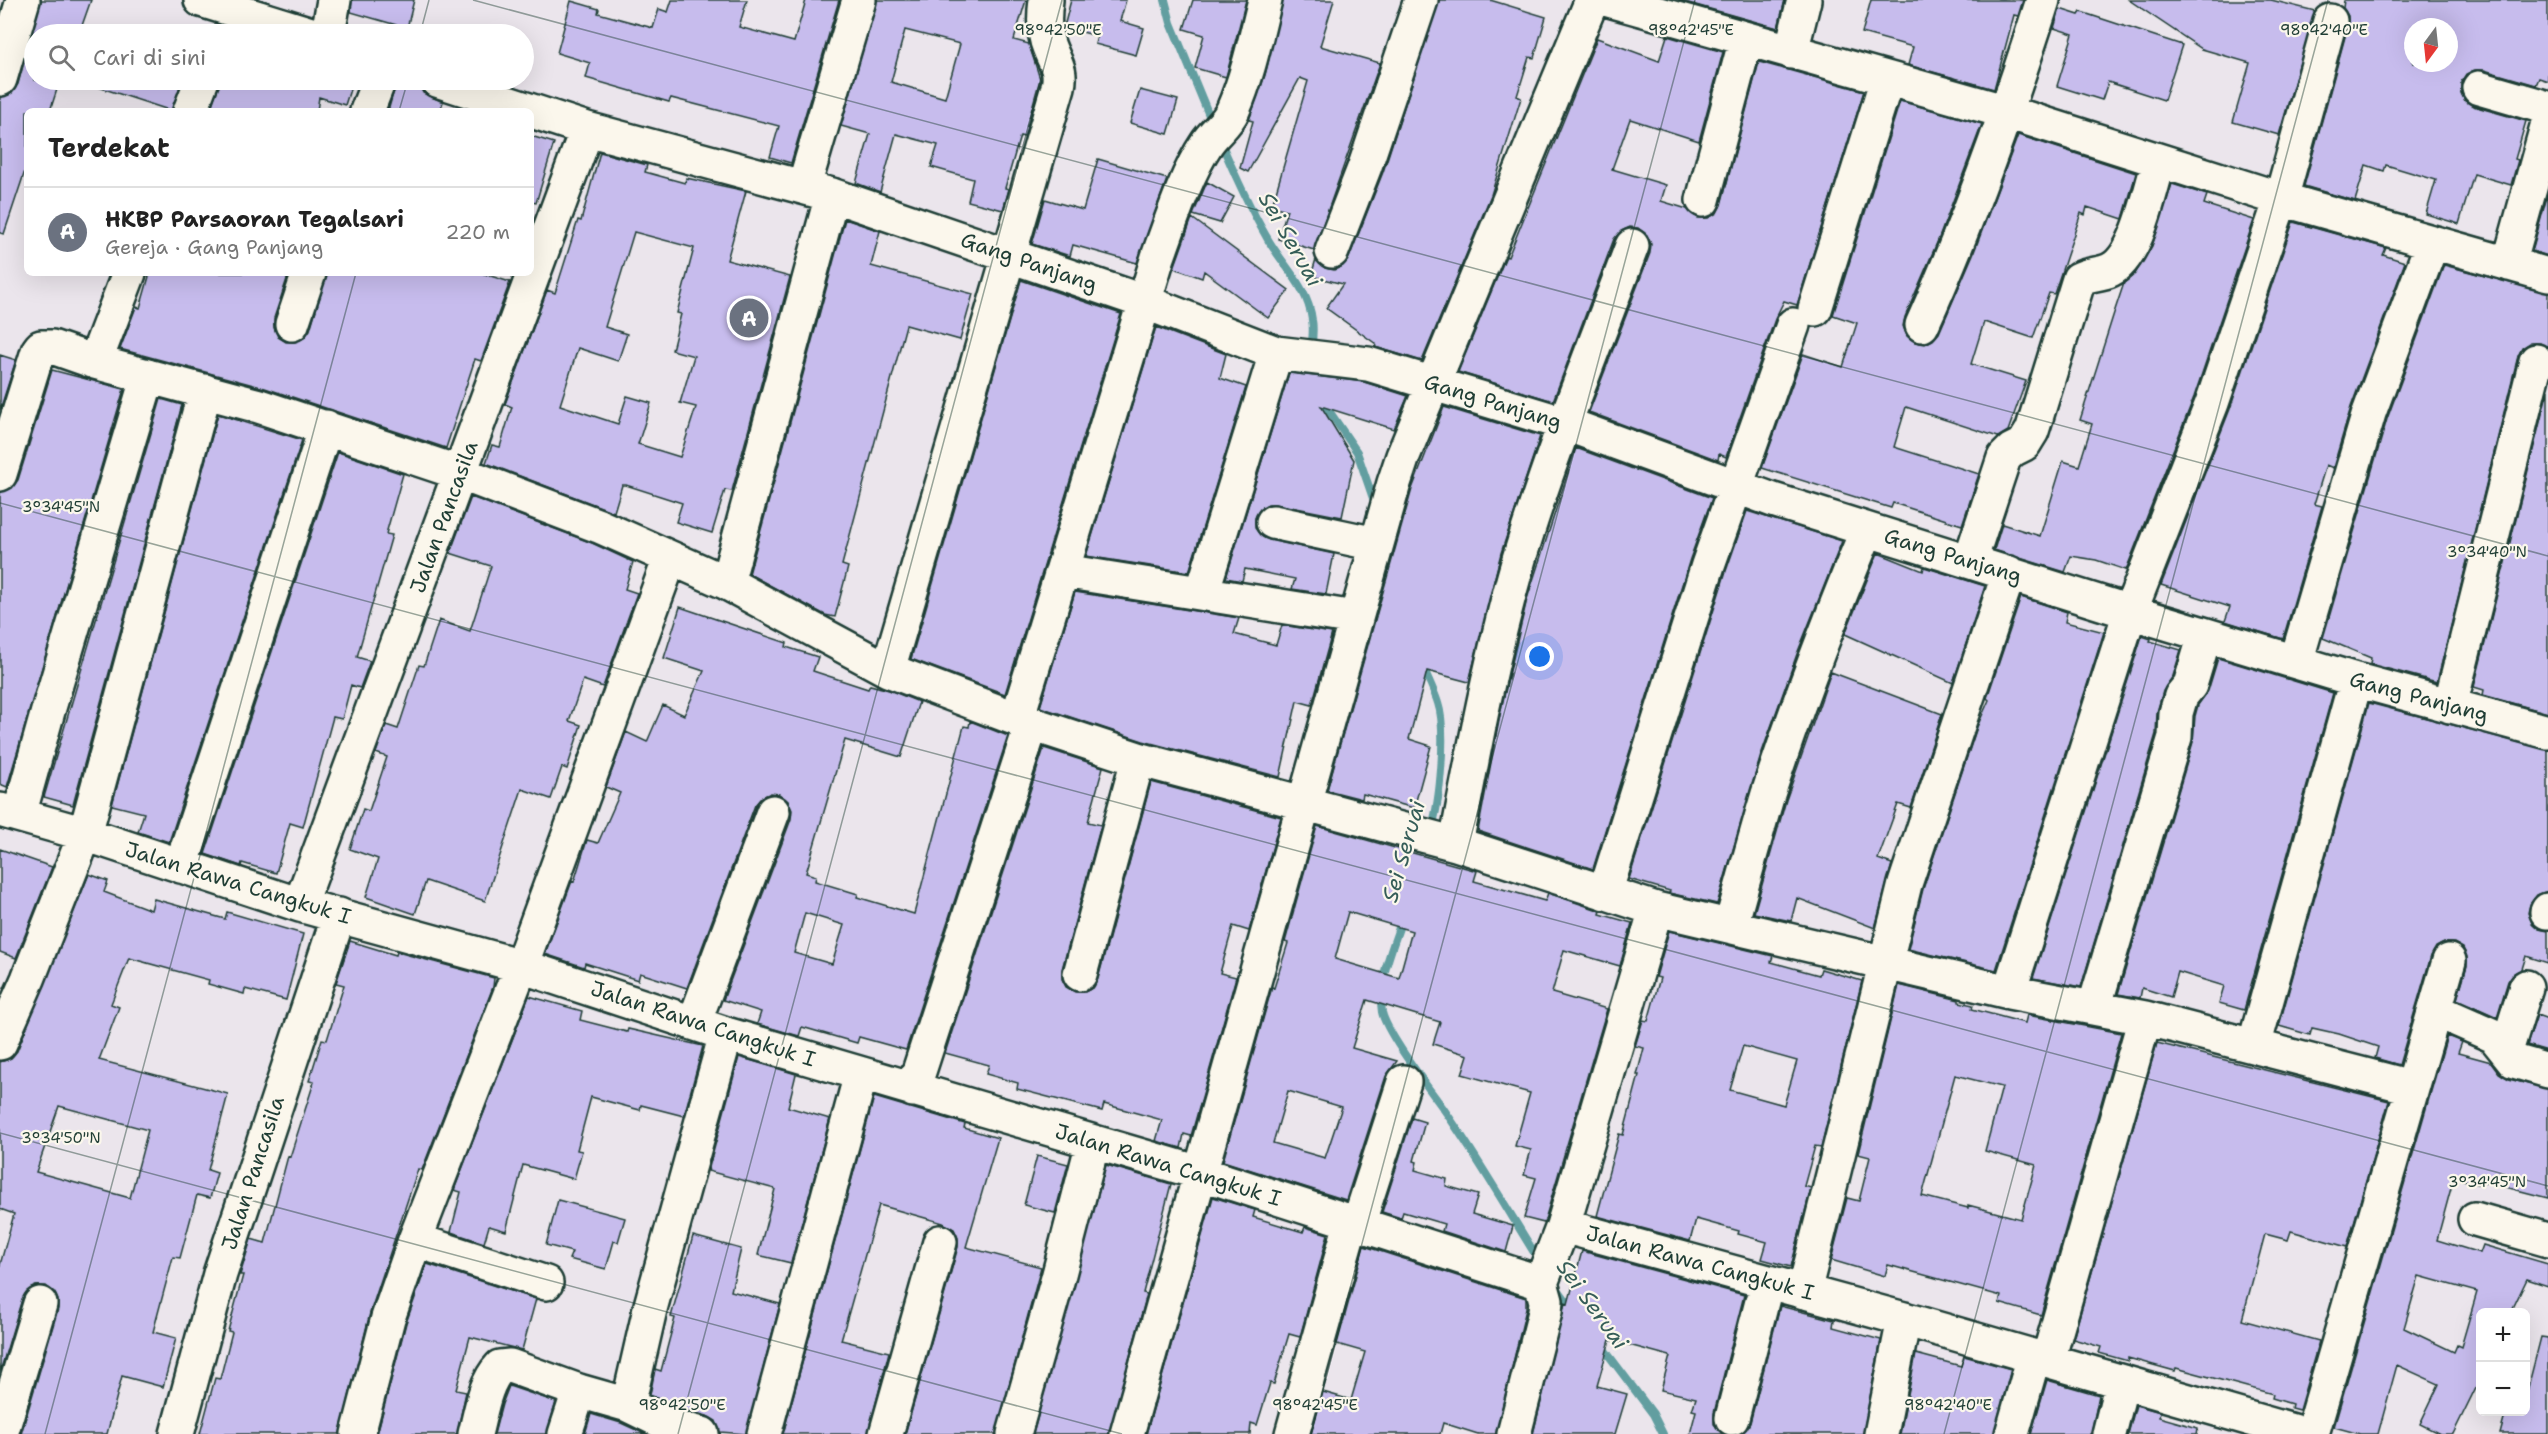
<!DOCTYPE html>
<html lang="id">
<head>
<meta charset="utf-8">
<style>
	:root { --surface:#fff; --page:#f6f6f6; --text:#222; --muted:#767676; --line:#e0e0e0; --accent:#d1495b }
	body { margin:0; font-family:"Shantell Sans",sans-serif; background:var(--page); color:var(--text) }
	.controls { position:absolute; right:18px; bottom:18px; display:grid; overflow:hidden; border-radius:9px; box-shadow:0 6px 24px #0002 }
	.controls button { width:54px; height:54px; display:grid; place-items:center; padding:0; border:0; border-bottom:2px solid var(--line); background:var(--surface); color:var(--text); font:30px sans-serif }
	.compass { position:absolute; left:2404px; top:18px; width:54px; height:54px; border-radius:50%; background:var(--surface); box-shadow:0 6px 24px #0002; rotate:195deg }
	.you { position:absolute; left:1540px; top:657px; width:21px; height:21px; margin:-15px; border:4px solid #fff; border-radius:50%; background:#1a73e8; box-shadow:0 0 0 9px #1a73e833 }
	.badge { display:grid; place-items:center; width:39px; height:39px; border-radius:50%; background:var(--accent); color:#fff; font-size:20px; font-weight:700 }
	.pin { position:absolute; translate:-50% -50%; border:3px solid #fff; box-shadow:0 2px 6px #0006 }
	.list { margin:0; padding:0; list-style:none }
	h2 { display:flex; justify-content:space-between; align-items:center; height:78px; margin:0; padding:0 24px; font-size:26px }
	h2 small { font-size:20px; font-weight:400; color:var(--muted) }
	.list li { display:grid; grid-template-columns:39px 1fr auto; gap:18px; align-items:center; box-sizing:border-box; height:90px; padding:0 24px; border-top:2px solid var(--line) }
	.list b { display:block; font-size:22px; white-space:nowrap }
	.list p { margin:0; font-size:20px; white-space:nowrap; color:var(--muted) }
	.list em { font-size:20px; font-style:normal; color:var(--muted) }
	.icon { flex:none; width:33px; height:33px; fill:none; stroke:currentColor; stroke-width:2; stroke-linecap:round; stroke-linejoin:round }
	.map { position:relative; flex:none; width:2548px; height:1434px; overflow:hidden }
	.search { position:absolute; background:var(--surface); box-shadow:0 6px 24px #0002; left:24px; top:24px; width:510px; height:66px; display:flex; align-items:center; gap:15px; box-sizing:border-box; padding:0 21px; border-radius:33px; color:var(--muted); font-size:22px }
	.panel { position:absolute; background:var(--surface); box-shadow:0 6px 24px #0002; left:24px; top:108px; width:510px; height:168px; border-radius:9px }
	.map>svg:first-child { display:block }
</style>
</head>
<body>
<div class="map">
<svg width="2548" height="1434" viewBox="0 0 2548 1434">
	<rect width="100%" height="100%" fill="#ebe5ec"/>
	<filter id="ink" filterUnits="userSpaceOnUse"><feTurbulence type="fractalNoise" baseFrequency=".0167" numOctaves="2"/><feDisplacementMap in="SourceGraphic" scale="12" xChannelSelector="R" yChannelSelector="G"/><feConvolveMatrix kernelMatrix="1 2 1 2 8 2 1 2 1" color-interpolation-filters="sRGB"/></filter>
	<g filter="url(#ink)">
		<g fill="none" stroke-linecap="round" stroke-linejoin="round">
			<!-- stream -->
			<path stroke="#629ea0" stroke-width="8" d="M1165,0L1171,23L1213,125
				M1220,140C1234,173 1248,205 1266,236C1281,264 1308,286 1312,320C1314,330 1312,342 1311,352
				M1321,399L1357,452L1376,507
				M1422,664C1427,677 1434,690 1438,703C1447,730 1440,803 1431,830
				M1402,919C1393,947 1377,981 1382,1012C1386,1033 1431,1091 1445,1111C1479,1160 1509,1212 1540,1262
				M1555,1285L1574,1311
				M1601,1345L1653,1414L1663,1434"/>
		</g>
		<!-- building -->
		<path fill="#c7bced" stroke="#1f3d34" stroke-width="1.5" fill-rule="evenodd" d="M41,0H91L79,34H34V80H60L50,111H27V165L4,234L0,233V97L12,93L18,84Z
			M352,0H414L407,28L351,12Z
			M672,0H747L739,27L794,42L806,0H839L791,163L770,157L779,126L671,98L669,102L586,78L590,63L557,53L571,1L599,9L598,13L653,28L659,9L668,12Z
			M877,0H1026L1014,40L1029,44L1040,79L1024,137L1020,136L1005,188L1009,189L1003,210L968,201L973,179L931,167L938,145L896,134L880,192L856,183L870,134L841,126ZM905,30L960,44L945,98L891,82Z
			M1071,0H1126L1120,21L1144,28L1136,55L1095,44L1097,36L1064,27Z
			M1193,0H1246L1226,77L1195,68L1204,35L1184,29Z
			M1283,0H1334L1320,46L1380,63L1314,250L1278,239L1287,210L1272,206L1308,81L1300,78L1248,172L1240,168L1253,121L1249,120L1265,75Z
			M1439,0H1490L1546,17L1534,58L1529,57L1517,96L1521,98L1491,195L1422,361L1375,347L1376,344L1326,308L1343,284L1311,276L1316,259L1325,268L1334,270L1343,266L1349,258L1383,172Z
			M1678,0H1785L1778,28Z
			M1871,0H2023L2018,16L2014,15L1994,89L1908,65L1913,47L1862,33Z
			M2129,0H2271L2315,11L2279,135L2233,122L2250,63L2202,49Z
			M2344,0H2548V81L2539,78L2536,85L2484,70H2475L2466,74L2461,82V93L2465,101L2473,106L2526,121L2515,159L2518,160L2511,185L2474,174L2459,224L2426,214L2436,180L2386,165L2384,171L2366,165L2355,201L2304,186L2348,26V16L2343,8ZM2413,27H2449V63H2413Z
			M2060,9L2079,15L2081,12L2182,45L2164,100L2108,82L2102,100L2057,86L2073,34L2054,28Z
			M1667,36L1723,52L1699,141L1630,119L1612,169L1666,185L1661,201L1687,209L1698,218H1708L1717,213L1721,205L1759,62L1864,91L1797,305L1784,301L1775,319L1726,457L1719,454L1718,460L1589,412L1650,253L1651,244L1647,235L1638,228L1630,227L1621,231L1614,239L1553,401L1458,372L1506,256L1508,257L1597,38L1659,61Z
			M89,80H182L172,111L89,84Z
			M220,80H353L345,105L319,97L317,111H210Z
			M397,80L419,84L423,93L443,102L440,111H388Z
			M1140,90L1178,100L1168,134L1130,123Z
			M1900,101L1982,124L1939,238L1905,317L1903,326L1907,336L1915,342L1925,344L1933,340L1939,333L1974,252L2018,135L2136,173L2123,219L2087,207L2085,215L2081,213L2054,294L2049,293L2033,338L1984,322L1971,364L2026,381L2008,431L1998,437L1906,407L1894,447L1979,474L1962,525L1893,503L1891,508L1762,468L1803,354L1843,367L1857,323L1833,315Z
			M531,136L554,143L536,203L531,202Z
			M600,152L647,165L645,172L685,183L686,178L746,191L727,260L790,277L732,491L725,490L712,533L676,522L682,503L626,485H622L614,512L486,463L492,445L500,447L512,407L505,404L547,290L555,293L578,220L581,221ZM634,232L694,248L677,313L681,314L672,350L694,356L680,403L696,407L680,457L638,444L651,403L627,396L618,424L560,405L578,348L618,361L627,334L605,327Z
			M1098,159L1167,179L1137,263L1073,245L1070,256L1032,244L1045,199L1083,210Z
			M1207,182L1234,197L1220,223L1193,215Z
			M2172,184L2207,195L2204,204L2254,220L2194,397L2126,570L2096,560L2071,556L2065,572L1994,550L2002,524L2040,536L2063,461L2079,466L2092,424L2080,420L2114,313L2124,283L2135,274L2152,246Z
			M2548,193V256L2532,251Z
			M1192,218L1289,290L1268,318L1204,271L1202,278L1174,268Z
			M845,219L880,231L871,266L973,294L960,340L906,325L842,565L848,567L835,617L825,615L749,574Z
			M2293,222L2386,248L2383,255L2405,262L2351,407L2333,468L2326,465L2314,504L2322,506L2283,639L2225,621L2230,607L2161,585L2230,409Z
			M2444,265L2548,293V347L2540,343H2530L2522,348L2518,356L2437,682L2370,664L2371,658L2323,638L2387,419Z
			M150,273H289L274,318V327L278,337L286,342H295L304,338L310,330L327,273H481L510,282L481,361L475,359L446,448L265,388L120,349L136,307L140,308Z
			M1021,280L1121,314L1005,694L911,659Z
			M1156,327L1226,354L1220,378L1246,387L1189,572L1086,556Z
			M0,355L16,360L0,410Z
			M52,370L124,389L7,787L0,784V492L12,488L18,480Z
			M1289,373L1364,382L1408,396L1394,429L1321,406L1354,460L1342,517L1276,504H1268L1260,509L1255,518V528L1260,535L1269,540L1334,554L1326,594L1292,589L1295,579L1245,569L1242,581L1226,578Z
			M2548,390V713L2483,695L2484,690L2474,687Z
			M161,399L182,405L73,805L44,797Z
			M1444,407L1540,436L1501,553L1469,682L1427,671L1409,739L1431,746L1414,808L1363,794L1362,799L1327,790L1412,489Z
			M218,414L302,440L169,842L138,832L144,813L112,805Z
			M1576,448L1712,498L1690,559L1593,869L1478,831L1502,705L1527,599Z
			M338,452L403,474L386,534L392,535L357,657L370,661L360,688L351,685L342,719L333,717L303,827L290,823L276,873L242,863L241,866L205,854Z
			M471,497L592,543L633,562L625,589L637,593L603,687L583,680L569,721L581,725L567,769L562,767L551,799L522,789L485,901L426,881L415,914L366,897L378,859L350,849L363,809L369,811L387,757L376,753L386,725L398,729L419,665L424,666L439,620L470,631L491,566L450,553Z
			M1747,511L1842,541L1797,654L1761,755L1717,904L1669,893L1670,891L1629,879L1726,571Z
			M1878,553L1923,571L1924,567L1985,586L1953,683L1845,634Z
			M1075,592L1239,618L1234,634L1276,645L1282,625L1332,633L1312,705L1297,701L1280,777L1143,741L1040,707Z
			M2021,597L2067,612L2065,622L2104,632L1996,970L1908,949L1923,889L1977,727L1989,700L1987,698Z
			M680,607L787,643L786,647L818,657L813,671L868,689L870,685L889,690L919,702L901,757L845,740L806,873L816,876L815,881L858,894L857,897L914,914L964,726L969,727L970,721L1008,736L906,1050L859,1037L857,1043L802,1027L799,1036L757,1024L761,1012L723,1000L791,819L792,810L788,801L779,794L771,793L762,797L755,805L687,988L640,973L638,980L585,963L584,967L545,954L572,881L574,882L587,840L598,843L620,793L606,787L626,732L647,742L663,705L684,715L704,671L664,658ZM805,913L844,925L832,964L794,953Z
			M2142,636L2151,639L2150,641L2181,650L2173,676L2163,691L2157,712L2156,734L2081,987L2033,978Z
			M2218,658L2333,693L2244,1010L2219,1003L2224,986L2178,972L2171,997L2142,988L2140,998L2118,994L2193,742L2195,716L2198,705L2208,691Z
			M1831,672L1942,714L1911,808L1898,804L1878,859L1892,864L1875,928L1797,898L1791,921L1754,913L1786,800Z
			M2369,703L2548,750V891L2537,895L2530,904L2528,913L2532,923L2539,929L2548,931V963L2526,956L2522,969L2514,973L2508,981L2497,1017L2457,999L2467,966V957L2463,948L2454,943H2444L2436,947L2431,956L2399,1065L2375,1058L2378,1047L2339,1034L2312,1028L2310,1035L2279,1026Z
			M1044,748L1103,767L1088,822L1101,825L1062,969V979L1066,987L1075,992H1085L1094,987L1098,979L1151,782L1281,817L1249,931L1233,926L1220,973L1236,977L1191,1136L1184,1134L1181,1148L1156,1141L1162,1120L1104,1104L1102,1111L1017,1089L1018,1083L986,1074L989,1065L945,1053Z
			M1317,826L1477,871L1474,881L1545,901L1548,893L1601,911L1600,914L1632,923L1620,966L1564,950L1552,993L1607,1009L1544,1223L1524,1218L1536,1178L1524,1175L1531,1150L1515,1146L1530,1093L1462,1074L1468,1055L1433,1044L1440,1022L1367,1000L1352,1048L1397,1061L1386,1076L1346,1200L1223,1161L1272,987L1274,988L1288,943L1285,942ZM1348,912L1412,931L1399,978L1335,959ZM1288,1091L1342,1107L1325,1158L1273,1143Z
			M0,849L52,867L16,958L0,952Z
			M89,874L108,881L104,892L151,910L154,899L225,919L227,912L303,934L286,1000L245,989L244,994L208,984L209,980L129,958L111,1004L119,1007L99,1060L228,1094L208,1170L217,1173L210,1198L197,1195L180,1258L173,1257L153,1332L176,1338L163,1387L122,1376L107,1434H21L58,1309V1300L54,1292L46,1286H36L27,1291L22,1299L0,1372V1265L14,1214L0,1209V1062L11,1058L17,1051ZM59,1106L148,1130L130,1198L36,1172Z
			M1669,931L1773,956L1771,962L1819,975L1821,969L1862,981L1821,1147L1815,1146L1804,1186L1811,1188L1791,1267L1762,1259L1767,1242L1738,1234L1739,1231L1696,1219L1690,1241L1597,1216L1619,1134L1623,1135L1639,1075H1637L1644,1048L1635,1046L1643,1020L1648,1021L1660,978L1656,977ZM1743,1046L1797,1061L1784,1105L1730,1090Z
			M350,941L396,955L397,952L494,978L493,987L422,1170L418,1169L370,1313L340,1434H200L215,1378L220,1379L232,1332L228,1331L243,1275H240L251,1239L265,1243L288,1156L290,1157L314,1082L309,1081L322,1039L327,1040L344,985L336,983Z
			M1899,985L1959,1000V1002L1973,1005L1972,1009L2025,1023L2027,1015L2121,1033L2041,1315L1999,1303L2001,1296L1888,1265L1885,1276L1831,1260L1847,1198L1859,1201L1870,1157L1858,1154ZM1955,1075L2002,1087L1985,1151L2036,1165L2021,1219L1968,1205V1208L1922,1196Z
			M529,996L582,1011L580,1020L627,1032L628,1029L703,1046L684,1116L641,1105L640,1110L591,1097L577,1150L582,1151L574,1179L523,1165L506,1231L489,1226L484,1243L451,1232L461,1192L454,1190Z
			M2537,1015L2548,1019V1051L2527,1045Z
			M2447,1036L2462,1042L2458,1053L2491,1062L2499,1073L2509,1079L2548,1089V1198L2478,1180L2477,1184L2454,1177L2437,1240L2480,1253L2483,1245L2548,1264V1286L2527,1279L2511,1312H2481V1377L2453,1434H2440L2420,1424L2439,1384L2397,1365L2378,1434H2360L2334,1427ZM2419,1276L2477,1292L2461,1347L2457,1345L2454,1352L2404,1328Z
			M2157,1043L2389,1101L2347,1247L2291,1231L2288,1240L2265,1234L2242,1320L2319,1341L2299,1410L2291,1408L2292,1404L2272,1398L2273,1394L2176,1368L2175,1371L2128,1358V1361L2099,1353L2101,1347L2073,1339Z
			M739,1057L796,1074L788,1107L830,1119L791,1263L758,1255L775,1189L708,1171Z
			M874,1097L965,1124L964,1128L998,1138L966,1247L1041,1267L996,1434H905L958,1247V1238L954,1229L943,1223L879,1205L841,1340L889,1352L868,1434H783Z
			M1412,1118L1425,1122L1414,1161L1417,1162L1415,1170L1447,1179L1446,1186L1478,1195L1472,1214L1513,1226L1506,1252L1442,1231L1444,1224L1403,1212L1401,1218L1382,1212Z
			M1037,1156L1068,1164L1055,1213L1024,1205Z
			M1106,1165L1171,1184L1143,1293L1147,1294L1109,1434H1033Z
			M1213,1197L1255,1210L1253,1217L1303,1232L1305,1227L1328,1234L1300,1337L1289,1334L1274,1384L1270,1383L1257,1425L1251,1423L1250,1434H1146Z
			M558,1200L625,1218L618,1242L614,1241L606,1269L569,1259L572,1252L546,1245Z
			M693,1236L741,1249L731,1291L780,1304L746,1434L720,1432L716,1421L707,1416L678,1408L650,1395L655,1369L661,1371L675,1318L671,1317Z
			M1364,1246L1526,1298V1309L1496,1434H1478L1443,1423L1440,1434H1311L1323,1392L1351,1400L1365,1352L1337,1344Z
			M1582,1251L1744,1295L1714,1413V1424L1723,1434H1690L1696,1411L1692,1410L1696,1398L1661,1390L1670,1356L1610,1340L1597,1386L1627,1394L1615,1434H1533L1565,1303L1568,1304Z
			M427,1264L536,1299L522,1350L470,1337L456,1390L466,1392L457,1434H377L406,1323Z
			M1780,1306L1834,1320L1833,1327L1881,1340L1863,1434H1741L1750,1423Z
			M2541,1337L2548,1338V1434H2500L2506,1412H2526V1395Z
			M1916,1354L1961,1366L1964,1356L2011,1369L1994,1434H1900Z
			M2047,1380L2099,1395L2091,1434H2031Z
			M509,1386L556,1402L547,1434H494L502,1404Z
			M2136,1405L2160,1412L2159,1417L2198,1428L2197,1434H2128Z
			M591,1414L621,1423L645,1434H585Z"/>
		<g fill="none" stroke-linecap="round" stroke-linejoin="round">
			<!-- minor casing -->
			<g stroke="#1f3d34" stroke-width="38">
				<path id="minor" d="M201,0L311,34
					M1609,0L2007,112L2281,199L2548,275
					M328,34L334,0
					M1791,52L1804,0
					M0,79L23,0
					M437,80L587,129L832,195L1145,302L1276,353L1368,364L1566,424L1773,500L2130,612L2356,680L2548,732
					M2479,88L2548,108
					M190,111L202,80
					M367,111L379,80
					M804,186L859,0
					M1703,200L1746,39
					M1332,251L1365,166L1421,0
					M2509,264L2548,123
					M1815,309L1887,79
					M292,324L309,273
					M1922,325C1970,219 2008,111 2043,0
					M95,362L129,273
					M0,474L38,351L41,347H52L95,362L259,406L460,473L599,526L727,583L888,670L1017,719L1138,759L1456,844L1656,909L2009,992L2145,1018L2411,1087
					M1273,522L1376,544
					M1970,561L2004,458L2012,450L2024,444L2032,431L2079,279C2089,273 2100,275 2110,270C2138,257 2150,189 2159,162
					M1063,571L1355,618
					M727,583L832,195
					M1202,593L1276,353
					M2296,662L2369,413L2432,243
					M888,670L1058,87C1062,70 1055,63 1049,47C1043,32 1044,15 1046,0
					M2450,706L2536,361
					M1017,719L1158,257C1171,221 1186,174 1207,143C1215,131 1227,124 1233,110C1248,76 1256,36 1265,0
					M0,810L85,834L300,905L521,966L726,1034L1200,1173L1541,1283L1563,1226L1904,1319L2303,1434
					M19,815L48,711L148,376
					M1456,844C1474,749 1492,652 1519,559C1551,453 1593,350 1632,246
					M181,866L326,427
					M1605,893L1708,565L1793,325
					M300,905L587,129
					M2547,912L2548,910
					M1731,925C1743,882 1755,838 1768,794C1797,705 1831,616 1867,530
					M1080,974L1138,759
					M2009,992L2130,612L2212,403L2281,199L2330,21
					M2094,1008L2175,737L2176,713L2181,696L2190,685L2205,635
					M2435,1010L2494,1036L2514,1061L2548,1071
					M694,1023L773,812
					M0,1043L28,979L85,834L205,391
					M2254,1046L2356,680
					M2506,1051L2526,987
					M913,1090L1032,723
					M2475,1219L2548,1240
					M1358,1225L1404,1082
					M1563,1226L1656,909
					M415,1240L546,1283
					M1804,1292L1905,884L2009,573
					M2048,1360L2145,1018
					M628,1405L650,1309L726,1034
					M1732,1418L1767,1282
					M1,1434L40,1304
					M177,1434L220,1274L339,915
					M358,1434L388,1318L415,1240L521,966L670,558
					M475,1434C481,1412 484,1384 500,1367L510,1366L579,1391L628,1405L671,1426L702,1434
					M565,1434L579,1391
					M764,1434L861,1074
					M886,1434L940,1242
					M1014,1434L1058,1278L1093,1142
					M1127,1434L1394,483L1403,456L1592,0
					M1292,1434L1351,1223
					M1514,1434L1545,1312L1546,1301L1541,1283
					M1881,1434L1904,1319
					M2012,1434L2034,1356
					M2109,1434L2122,1382
					M2312,1434L2449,961"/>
			</g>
			<!-- minor -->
			<use href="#minor" stroke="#fbf7ec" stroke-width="33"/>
		</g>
	</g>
	<!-- ticks -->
	<path fill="none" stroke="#1f3d34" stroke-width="1.5" stroke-opacity="0.45" d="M473,0L2548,556M420,34L429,0M399,111L408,80M0,503L2548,1186M0,1133L1122,1434M45,1434L356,273M678,1434L1062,0M1311,1434L1695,0M1944,1434L2328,0"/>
	<g text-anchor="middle" stroke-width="4.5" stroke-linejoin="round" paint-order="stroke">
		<!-- street labels -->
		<g font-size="21" fill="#1f3d34" stroke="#fbf7ec">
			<text transform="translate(1029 262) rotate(19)" y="7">Gang Panjang</text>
			<text transform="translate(1493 402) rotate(17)" y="7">Gang Panjang</text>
			<text transform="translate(444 517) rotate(-70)" y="7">Jalan Pancasila</text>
			<text transform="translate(1953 556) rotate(17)" y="7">Gang Panjang</text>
			<text transform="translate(2419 697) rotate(15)" y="7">Gang Panjang</text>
			<text transform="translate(238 883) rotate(17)" y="7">Jalan Rawa Cangkuk I</text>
			<text transform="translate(703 1024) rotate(18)" y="7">Jalan Rawa Cangkuk I</text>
			<text transform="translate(1168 1165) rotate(17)" y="7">Jalan Rawa Cangkuk I</text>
			<text transform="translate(253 1173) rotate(-72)" y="7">Jalan Pancasila</text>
			<text transform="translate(1700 1263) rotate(15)" y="7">Jalan Rawa Cangkuk I</text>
		</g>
		<!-- water labels -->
		<g font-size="22" font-style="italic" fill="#355d58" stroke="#fbf7ec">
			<text transform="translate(1291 239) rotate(60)" y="8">Sei Seruai</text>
			<text transform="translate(1403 851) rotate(-74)" y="8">Sei Seruai</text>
			<text transform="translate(1593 1304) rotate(54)" y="8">Sei Seruai</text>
		</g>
	</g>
	<g font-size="15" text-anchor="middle" fill="#1f3d34" stroke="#fbf7ec" stroke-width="4.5" stroke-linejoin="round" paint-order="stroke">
		<text x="1058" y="35">98°42'50"E</text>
		<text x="1691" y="35">98°42'45"E</text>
		<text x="2324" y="35">98°42'40"E</text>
		<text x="61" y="512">3°34'45"N</text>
		<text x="2487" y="557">3°34'40"N</text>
		<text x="61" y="1143">3°34'50"N</text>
		<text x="2487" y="1187">3°34'45"N</text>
		<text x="682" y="1410">98°42'50"E</text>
		<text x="1315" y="1410">98°42'45"E</text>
		<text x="1948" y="1410">98°42'40"E</text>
	</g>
</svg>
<div class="controls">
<button>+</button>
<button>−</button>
</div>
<svg class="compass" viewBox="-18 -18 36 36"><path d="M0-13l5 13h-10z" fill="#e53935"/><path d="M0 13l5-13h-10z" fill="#767676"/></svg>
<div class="you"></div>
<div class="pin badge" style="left:749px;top:318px;background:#6b7280">A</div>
<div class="search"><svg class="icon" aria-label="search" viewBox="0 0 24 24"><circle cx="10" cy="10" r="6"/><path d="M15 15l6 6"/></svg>Cari di sini</div>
<section class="panel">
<h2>Terdekat<small></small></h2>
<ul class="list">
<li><span class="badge" style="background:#6b7280">A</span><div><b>HKBP Parsaoran Tegalsari</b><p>Gereja · Gang Panjang</p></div><em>220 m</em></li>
</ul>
</section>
</div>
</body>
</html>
